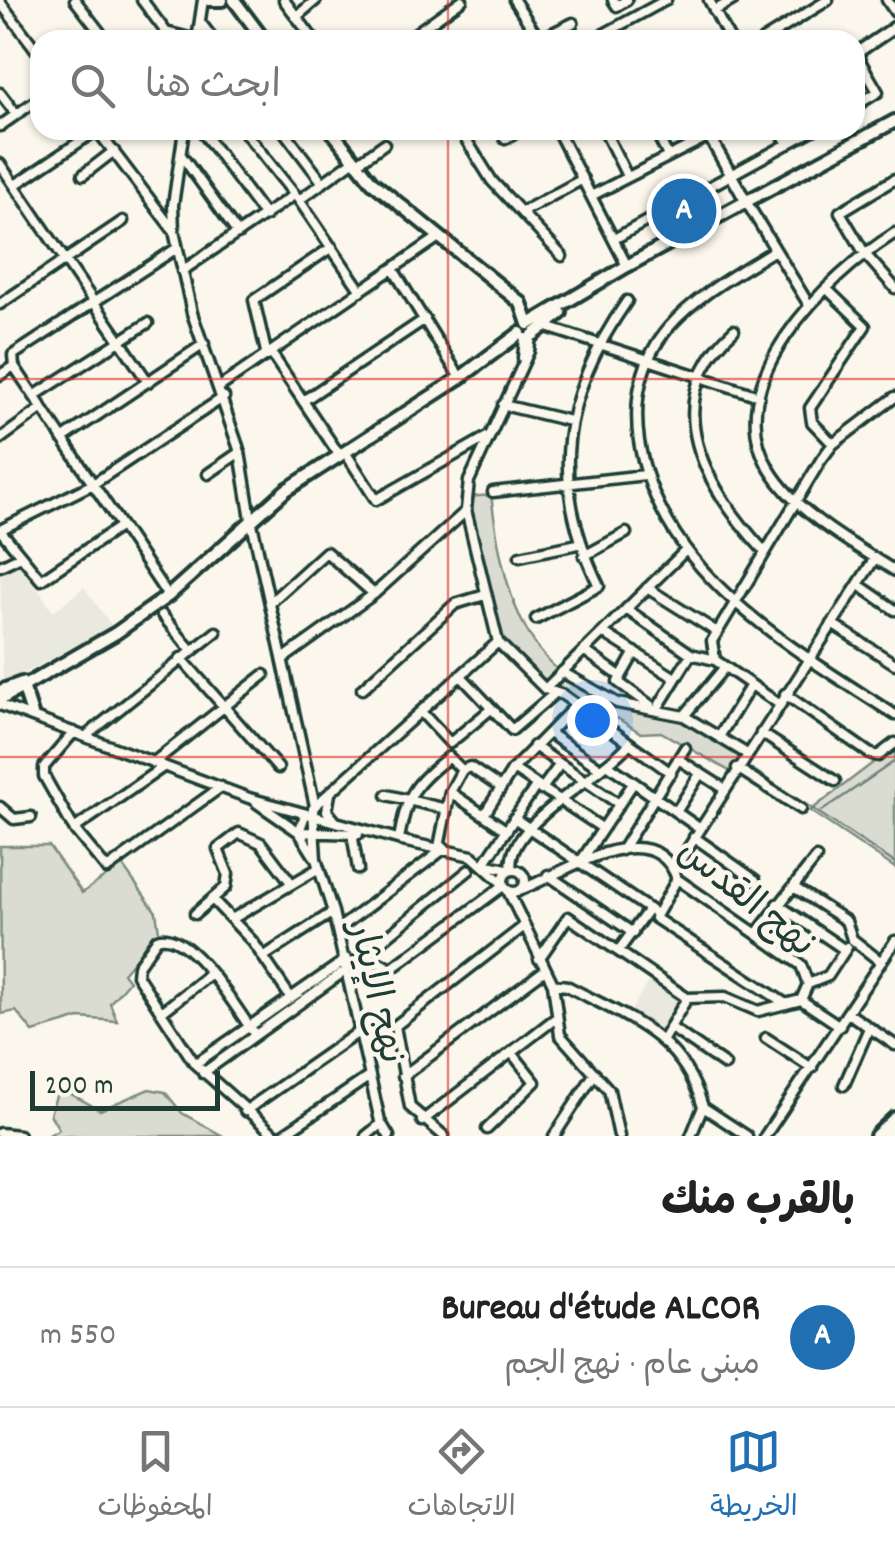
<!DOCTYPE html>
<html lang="ar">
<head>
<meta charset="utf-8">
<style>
	:root { --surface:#fff; --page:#f6f6f6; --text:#222; --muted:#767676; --line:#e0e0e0; --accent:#1f6fb2 }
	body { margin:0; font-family:Dekko,"Playpen Sans Arabic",sans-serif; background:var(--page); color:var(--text); direction:rtl }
	.scale { position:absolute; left:30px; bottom:25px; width:190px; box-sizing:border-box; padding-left:10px; border:5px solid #1f3d34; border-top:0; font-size:28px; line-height:35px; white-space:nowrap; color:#1f3d34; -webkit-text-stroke:8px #fbf7ec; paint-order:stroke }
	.you { position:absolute; left:592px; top:720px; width:35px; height:35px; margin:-25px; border:8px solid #fff; border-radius:50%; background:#1a73e8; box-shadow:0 0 0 15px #1a73e833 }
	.badge { display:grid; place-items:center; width:65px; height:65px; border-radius:50%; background:var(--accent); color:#fff; font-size:32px; font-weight:700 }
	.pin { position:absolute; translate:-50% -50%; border:5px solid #fff; box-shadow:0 2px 10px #0006 }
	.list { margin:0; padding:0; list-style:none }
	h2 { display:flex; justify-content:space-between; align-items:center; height:130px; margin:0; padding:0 40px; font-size:42px }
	h2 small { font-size:32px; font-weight:400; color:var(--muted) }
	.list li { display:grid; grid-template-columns:65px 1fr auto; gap:30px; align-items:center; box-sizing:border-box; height:140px; padding:0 40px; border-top:2px solid var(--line) }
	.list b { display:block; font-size:38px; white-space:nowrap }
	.list p { margin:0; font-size:32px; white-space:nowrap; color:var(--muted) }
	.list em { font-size:32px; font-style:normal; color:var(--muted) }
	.icon { flex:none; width:55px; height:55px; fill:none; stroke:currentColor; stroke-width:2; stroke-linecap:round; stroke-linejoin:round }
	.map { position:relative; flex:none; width:895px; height:1136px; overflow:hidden; direction:ltr }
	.search { position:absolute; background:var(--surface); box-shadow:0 2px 8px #0004; left:30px; right:30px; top:30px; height:110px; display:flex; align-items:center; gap:25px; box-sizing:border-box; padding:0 35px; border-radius:30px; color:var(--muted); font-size:38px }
	.sheet { height:270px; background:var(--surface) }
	nav { display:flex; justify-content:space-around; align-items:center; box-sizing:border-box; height:140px; border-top:2px solid var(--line); background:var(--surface); font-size:28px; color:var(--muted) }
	nav a { display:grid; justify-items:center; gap:5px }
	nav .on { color:var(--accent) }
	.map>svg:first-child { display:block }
</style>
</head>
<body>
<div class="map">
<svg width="895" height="1136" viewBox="0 0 895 1136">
	<rect width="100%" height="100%" fill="#fbf7ec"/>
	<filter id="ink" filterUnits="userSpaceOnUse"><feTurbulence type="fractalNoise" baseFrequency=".01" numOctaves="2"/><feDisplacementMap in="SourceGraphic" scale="20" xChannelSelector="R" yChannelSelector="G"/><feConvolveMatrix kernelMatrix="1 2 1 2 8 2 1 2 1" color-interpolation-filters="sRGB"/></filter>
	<g filter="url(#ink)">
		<!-- built -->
		<path fill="#eae9de" d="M17,557L53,612L84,587L112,626L3,685L0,564Z
			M649,980L678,1001L660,1031L631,1010Z"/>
		<!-- green -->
		<path fill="#dbdcd1" stroke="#7d8c82" stroke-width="2.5" d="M491,495C503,585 519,669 615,705C636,713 661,712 682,720C703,726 723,743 742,754L731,772L661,732L641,733L617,718L610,729L560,690L548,686L504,645L469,510L468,497Z
			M895,746V868L810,811Z
			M0,846H49L82,893L122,865L156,912L159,931L123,973L129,981L110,1003L117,1021L80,1018L33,1032L16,1011L1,1014Z
			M149,1089L165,1092L182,1113L223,1136H47L59,1129L50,1114L57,1093L71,1094L100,1110Z"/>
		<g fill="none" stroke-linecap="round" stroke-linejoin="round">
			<!-- stream -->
			<path stroke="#74847b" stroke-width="2.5" d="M752,769L895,863
				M822,811L895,761"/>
			<!-- minor casing -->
			<g stroke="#1f3d34" stroke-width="15">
				<path id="minor" d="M75,0L106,40
					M142,0L166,32L197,40
					M284,0L314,40
					M514,0L539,39
					M613,0L617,6L627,0
					M709,0L730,40
					M887,0L895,12
					M0,2L40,55
					M714,11L733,0
					M296,17L316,0
					M200,22L214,40
					M197,40L203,0
					M406,40L462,0
					M538,40L573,23
					M593,40L666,0
					M763,40L828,0
					M0,93L16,114
					M855,106L878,92L856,54
					M0,126L40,98
					M97,130L173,230
					M184,130L173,205L174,231L192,313L240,452L251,519L315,806
					M201,130L265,216
					M243,130L299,200L361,291
					M283,130L323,183
					M460,130L492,181L562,256
					M557,130L627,266
					M604,130L627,176
					M655,130L668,156
					M780,130L788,144
					M505,139L520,130
					M181,155L238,234
					M0,164L148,382
					M356,164L384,144
					M83,175L114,151
					M895,179L840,212L865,254L895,288
					M15,185L97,130
					M591,196L709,136L706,130
					M299,200L353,161
					M747,203L809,305
					M522,212L583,179
					M895,233C827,276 716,383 770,470C796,513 852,544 895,571
					M614,239L813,130
					M773,251C738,273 697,295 669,327C641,359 633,400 639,441C660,575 791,647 895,715
					M393,269L460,378
					M182,271L294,195
					M827,289L865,326L810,408L812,422L833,444
					M0,304L123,221
					M547,327L759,396
					M734,330C655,402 705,487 764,551
					M531,337L529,351L469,481L466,510L498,642L545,689L563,695L671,773
					M271,353L340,456
					M267,356L254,300L332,247
					M523,358L525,338
					M14,366L168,596
					M14,366L13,355L177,248
					M0,375L14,366
					M221,386L439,237
					M34,396L148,323
					M303,401L425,319
					M503,405L570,421
					M0,439L41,409
					M62,439L204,344
					M345,452L376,500L487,437
					M208,474L240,452
					M493,492L645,475
					M0,530L93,484L224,397
					M0,530L41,580L121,526
					M520,556L578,544
					M584,556L626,533
					M0,566L19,557
					M859,585L895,610
					M647,588L717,632
					M272,601L326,552L374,594
					M626,609L691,654L715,660
					M162,615L191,650
					M536,619L599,586C548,480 561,396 627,301
					M832,624L895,664
					M604,633L675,678
					M585,651L620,676
					M635,652L618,682L650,705
					M181,658L278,768
					M283,659L374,594L466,511
					M562,672L617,703L684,716L747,754
					M461,676L512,730L555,693
					M362,689L455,604L485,595
					M545,689L685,551
					M785,694L869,753L878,756L895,743
					M779,704L715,660L712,641L821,460L833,444L895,397
					M0,705L249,798L405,841
					M657,709L691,654
					M421,712L450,743L491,709
					M684,716L724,668
					M74,732L44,767V776L74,829L107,869L221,787
					M549,733L601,769
					M761,733L835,781
					M86,736L216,632
					M719,737L751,685
					M534,746L619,804
					M678,759L725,789
					M153,763L264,675
					M610,766L699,828
					M737,768L801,809
					M513,769L602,828
					M462,770L470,767L501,788
					M541,790L560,764
					M450,792L506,830
					M330,794L327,811L336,822
					M387,795L446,809
					M257,803L299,832L358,834
					M315,806L498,642
					M0,807L14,819L31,817
					M313,809L316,859L333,912L380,1121L389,1136
					M676,812L700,774
					M305,815L299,832L314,856
					M484,815L513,769L575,706
					M514,818L656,914
					M74,829L163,767
					M352,833L358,869
					M694,837L755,880
					M399,839C407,794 413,785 449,757L462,770
					M402,841L472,856L502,883
					M439,847L450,792L462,770
					M622,850L685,748
					M583,858L632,785
					M484,864L536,786
					M484,864L511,870
					M503 881a11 11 0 1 1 22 0a11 11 0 1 1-22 0Z
					M512,870C502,827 602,776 627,746
					M674,870L875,558
					M548,875L633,933
					M677,879L655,918L786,1004
					M795,888L846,921L852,939
					M522,889C559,876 653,810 677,879L801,965L808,984L801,1000
					M508,891L553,984L560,1035L609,1090L619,1136
					M214,901L253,942L291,998
					M777,904L845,950
					M195,914L226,887L228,874L218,849L239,833L261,843L292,884
					M232,919L319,868
					M337,930L445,848
					M757,933L816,858
					M852,939L881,962
					M619,950L649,909
					M362,953L391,969L503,886
					M263,957L333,912
					M539,959L568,917L687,998
					M553,984L567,986C629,1019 681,1034 703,1107L691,1136
					M808,984L828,976L847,947
					M687,998L725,997L758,1011L801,1000L840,1026
					M162,1012L210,974
					M848,1013L895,1045
					M670,1027L725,1065
					M255,1035C238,1011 189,927 157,939L138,966L137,975L195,1064L276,1136
					M664,1038L687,998
					M766,1038L812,1068
					M195,1064L347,959
					M203,1073L346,970L469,870
					M403,1076L545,970
					M844,1085L869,1028
					M703,1107L747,1136
					M245,1111L360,1031
					M422,1121L556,1018
					M487,1129L535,1082L512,1053
					M0,1133L19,1135
					M281,1136L370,1076
					M366,1136L381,1124
					M444,1136L410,1107L395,1026L523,927
					M554,1136L595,1073
					M765,1136L895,941"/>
			</g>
			<!-- tertiary casing -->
			<g stroke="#1f3d34" stroke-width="16">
				<path id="tertiary" d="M855,54L895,27
					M722,130L709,136L747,203"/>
			</g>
			<!-- secondary casing -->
			<g stroke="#1f3d34" stroke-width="18">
				<path id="secondary" d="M208,0H222
					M234,0L264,40
					M331,130L372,182L521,303L528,324
					M529,324L627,266L895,121
					M533,335L561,313
					M24,689L32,714
					M0,691L22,683
					M0,700L116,633L168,596L286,490L460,378L520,333"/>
			</g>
			<!-- trunk casing -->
			<g stroke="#1f3d34" stroke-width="20">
				<path id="trunk" d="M877,1136L895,1119
					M892,1136L895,1133"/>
			</g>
			<!-- minor -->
			<use href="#minor" stroke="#fbf7ec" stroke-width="8"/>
			<!-- tertiary -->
			<use href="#tertiary" stroke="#fbf7ec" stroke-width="9"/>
			<!-- secondary -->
			<use href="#secondary" stroke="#fbf7ec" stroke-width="10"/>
			<!-- trunk -->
			<use href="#trunk" stroke="#fbf7ec" stroke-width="12"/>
		</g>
	</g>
	<!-- grid -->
	<path fill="none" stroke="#d62828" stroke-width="2.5" stroke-opacity="0.55" d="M448,0V40M448,130V1136M0,379H895M0,757H895"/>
	<g text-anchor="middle" stroke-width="9" stroke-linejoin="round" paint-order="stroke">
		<!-- street labels -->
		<g font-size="38" fill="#1f3d34" stroke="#fbf7ec">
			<text transform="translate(748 896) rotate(39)" y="13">نهج القدس</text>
			<text transform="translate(379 992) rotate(77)" y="13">نهج الإيثار</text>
		</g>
	</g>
</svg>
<div class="scale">200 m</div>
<div class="you"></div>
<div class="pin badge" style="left:684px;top:211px">A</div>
<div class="search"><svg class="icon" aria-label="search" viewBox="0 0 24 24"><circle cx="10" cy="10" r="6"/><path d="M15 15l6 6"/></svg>ابحث هنا</div>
</div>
<section class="sheet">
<h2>بالقرب منك<small></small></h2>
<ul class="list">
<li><span class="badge">A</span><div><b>Bureau d'étude ALCOR</b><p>مبنى عام · نهج الجم</p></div><em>550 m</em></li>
</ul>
</section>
<nav>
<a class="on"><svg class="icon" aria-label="map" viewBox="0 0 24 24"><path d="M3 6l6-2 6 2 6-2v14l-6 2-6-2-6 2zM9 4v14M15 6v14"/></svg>الخريطة</a>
<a><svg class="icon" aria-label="directions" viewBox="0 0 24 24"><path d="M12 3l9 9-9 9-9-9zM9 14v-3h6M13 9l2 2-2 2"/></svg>الاتجاهات</a>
<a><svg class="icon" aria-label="saved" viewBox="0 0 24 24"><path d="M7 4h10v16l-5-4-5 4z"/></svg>المحفوظات</a>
</nav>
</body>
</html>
